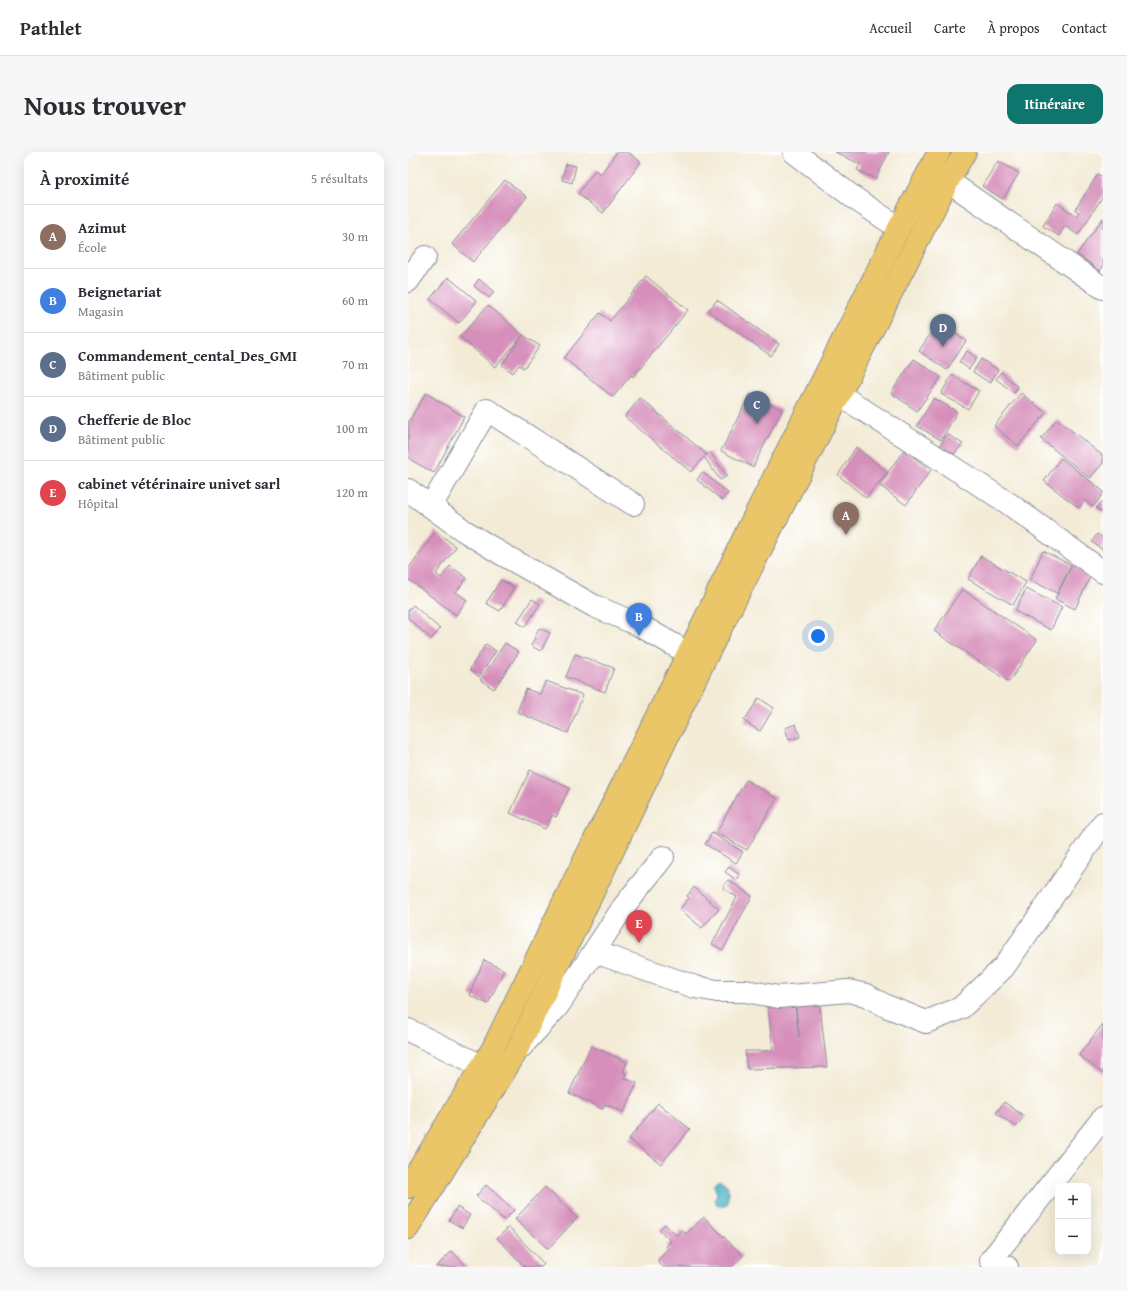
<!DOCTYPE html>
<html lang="fr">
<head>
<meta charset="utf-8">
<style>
	:root { --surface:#fff; --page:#f7f7f7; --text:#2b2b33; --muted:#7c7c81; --line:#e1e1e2; --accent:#0f766e }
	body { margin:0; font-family:"Gentium Book Plus",serif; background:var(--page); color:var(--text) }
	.controls { position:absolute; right:12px; bottom:12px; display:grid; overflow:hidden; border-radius:8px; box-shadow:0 4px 16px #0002 }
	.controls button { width:36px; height:36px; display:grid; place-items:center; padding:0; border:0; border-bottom:1px solid var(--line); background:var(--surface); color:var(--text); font:20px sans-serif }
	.you { position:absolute; left:410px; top:484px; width:14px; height:14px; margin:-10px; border:3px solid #fff; border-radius:50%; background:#1a73e8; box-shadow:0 0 0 6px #1a73e833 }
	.badge { display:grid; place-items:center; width:26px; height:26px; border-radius:50%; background:var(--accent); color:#fff; font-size:13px; font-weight:700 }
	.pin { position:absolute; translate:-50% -33px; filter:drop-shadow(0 1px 2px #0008) }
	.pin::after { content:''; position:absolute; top:21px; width:14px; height:12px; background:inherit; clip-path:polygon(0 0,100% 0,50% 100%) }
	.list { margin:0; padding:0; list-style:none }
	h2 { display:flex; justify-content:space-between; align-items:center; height:52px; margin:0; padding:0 16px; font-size:17px }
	h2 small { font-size:13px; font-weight:400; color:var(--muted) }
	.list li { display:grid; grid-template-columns:26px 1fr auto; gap:12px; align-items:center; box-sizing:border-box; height:64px; padding:0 16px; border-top:1px solid var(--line) }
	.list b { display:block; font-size:15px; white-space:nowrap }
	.list p { margin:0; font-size:13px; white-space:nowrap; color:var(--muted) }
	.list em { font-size:13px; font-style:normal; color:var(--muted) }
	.map { position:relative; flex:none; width:695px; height:1115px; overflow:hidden; border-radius:12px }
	header { display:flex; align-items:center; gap:24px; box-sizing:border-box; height:56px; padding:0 20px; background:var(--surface); border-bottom:1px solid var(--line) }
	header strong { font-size:19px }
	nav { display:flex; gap:22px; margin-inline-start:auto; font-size:14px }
	.intro { display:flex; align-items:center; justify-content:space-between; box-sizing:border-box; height:96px; padding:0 24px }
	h1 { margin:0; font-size:28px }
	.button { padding:10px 18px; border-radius:12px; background:var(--accent); color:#fff; font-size:14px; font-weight:700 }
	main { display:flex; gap:24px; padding:0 24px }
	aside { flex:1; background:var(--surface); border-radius:12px; box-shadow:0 4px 16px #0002 }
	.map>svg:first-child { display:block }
</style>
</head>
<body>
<header>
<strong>Pathlet</strong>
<nav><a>Accueil</a><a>Carte</a><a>À propos</a><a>Contact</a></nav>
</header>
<div class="intro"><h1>Nous trouver</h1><a class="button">Itinéraire</a></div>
<main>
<aside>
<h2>À proximité<small>5 résultats</small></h2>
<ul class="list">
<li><span class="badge" style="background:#8d6e63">A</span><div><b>Azimut</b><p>École</p></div><em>30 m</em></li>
<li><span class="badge" style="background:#3f7fe0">B</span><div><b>Beignetariat</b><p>Magasin</p></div><em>60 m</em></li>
<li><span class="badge" style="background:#5c6f8a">C</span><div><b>Commandement_cental_Des_GMI</b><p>Bâtiment public</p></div><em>70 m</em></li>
<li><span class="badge" style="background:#5c6f8a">D</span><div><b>Chefferie de Bloc</b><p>Bâtiment public</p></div><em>100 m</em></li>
<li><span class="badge" style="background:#e0444e">E</span><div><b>cabinet vétérinaire univet sarl</b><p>Hôpital</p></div><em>120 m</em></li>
</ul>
</aside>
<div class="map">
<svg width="695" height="1115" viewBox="0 0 695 1115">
	<rect width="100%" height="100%" fill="#fff"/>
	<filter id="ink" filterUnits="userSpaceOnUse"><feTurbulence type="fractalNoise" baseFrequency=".025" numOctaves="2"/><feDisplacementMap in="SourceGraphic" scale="8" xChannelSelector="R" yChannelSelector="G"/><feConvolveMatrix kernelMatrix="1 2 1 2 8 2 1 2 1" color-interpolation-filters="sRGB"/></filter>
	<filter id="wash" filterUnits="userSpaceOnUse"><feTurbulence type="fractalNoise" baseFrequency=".012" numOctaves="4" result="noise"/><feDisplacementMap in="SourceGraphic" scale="16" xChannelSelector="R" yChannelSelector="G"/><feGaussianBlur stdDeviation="0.9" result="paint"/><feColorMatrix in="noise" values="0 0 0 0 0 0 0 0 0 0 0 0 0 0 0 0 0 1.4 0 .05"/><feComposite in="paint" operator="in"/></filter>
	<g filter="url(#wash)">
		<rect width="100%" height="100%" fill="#f3ebd6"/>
		<!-- water -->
		<path fill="#42acc1" stroke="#2e6e90" d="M312,1027L320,1034V1051L316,1055L309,1053L307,1048L309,1042L306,1034L309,1029Z"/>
		<g id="blocks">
			<!-- building -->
			<path fill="#d68eba" d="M209,0H220L233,10L195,61L170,42L187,18L193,22Z
				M427,0H481L468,27L449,18L452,12Z
				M590,9L611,21L595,47L574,34Z
				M158,12L168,14L164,31L154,28Z
				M690,22L695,25V44L670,83L657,74L651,84L635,74L649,51L668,64L671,60L667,58Z
				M97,28L119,45L65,110L44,92Z
				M695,66V115L692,119L669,102Z
				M238,124L280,158L225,225L223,223L205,245L156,206L192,161L202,169Z
				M40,125L69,149L51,171L22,147Z
				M71,127L86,140L81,146L66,134Z
				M309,148L371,192L363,204L300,159Z
				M80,153L115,183L132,194L116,216L111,213L105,221L94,213L115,183L87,215L52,185Z
				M530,170L558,189L539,218L511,199Z
				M559,199L569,206L561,217L551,210Z
				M506,207L533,225L509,259L483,241Z
				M573,207L590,218L582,231L565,220Z
				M593,220L610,235L606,241L588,227Z
				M544,223L571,239L560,257L533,242Z
				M18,241L56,265L26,321L3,308L0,303V271Z
				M613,241L638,261L610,294L586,274Z
				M342,242L374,258L345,315L313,299Z
				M232,246L298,302L297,304L302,300L319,324L312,328L296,305L283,320L217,265Z
				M526,246L549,260L533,288L509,274Z
				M649,267L695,304V311L682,326L633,287Z
				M539,282L555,292L546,302L532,294Z
				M448,295L479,320L458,346L430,323Z
				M496,298L523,318L498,353L471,333Z
				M653,306L695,339V342L685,355L677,348L671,356L636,329Z
				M294,320L320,341L314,348L289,328Z
				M695,348V361L688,356Z
				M28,379L48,395L28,422L33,426L42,414L59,426L48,440L59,448L48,463L0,427V417Z
				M689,382L695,386V398L684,390Z
				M635,399L663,413L649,441L622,428Z
				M573,404L618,430L605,453L560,427Z
				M665,412L684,421L667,457L647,447Z
				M93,428L106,435L92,459L78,451Z
				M554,437L629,488L601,530L526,479Z
				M618,437L654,455L643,478L607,459Z
				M124,447L132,452L117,475L109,470Z
				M5,453L32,477L23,487L0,466V459Z
				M131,476L142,481L133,499L123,494Z
				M97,491L111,500L86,537L72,528Z
				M78,492L88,499L71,525L62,517Z
				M167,502L206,516L197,540L158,525Z
				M138,529L175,543L160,581L109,560L118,537L132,542Z
				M351,546L366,556L352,579L336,569Z
				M388,572L392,585L381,588L377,576Z
				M122,618L161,636L148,665L144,663L137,677L102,661Z
				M338,628L369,646L339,698L308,681Z
				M304,681L335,700L328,711L297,692Z
				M321,715L332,723L329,728L317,720Z
				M320,728L344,744L315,798L304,792L329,745L315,736Z
				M286,735L311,757L294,776L272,757L281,746L279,744Z
				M76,808L96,818L80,852L61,843Z
				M386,844L391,885L387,849L411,846L419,915L339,917L337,899H365L359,845Z
				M695,872V922L671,903Z
				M183,894L219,910L215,920L218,921L216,926L229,931L216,960L197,952L195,957L161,941Z
				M596,950L616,964L608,975L588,961Z
				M250,951L282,977L253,1012L221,987Z
				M78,1033L106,1058L96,1068L68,1044Z
				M137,1035L169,1066L140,1097L107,1067Z
				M49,1055L62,1063L54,1076L41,1068Z
				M296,1065L335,1104L324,1115H255L249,1109L261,1097L258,1094L263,1089L251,1078L257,1072L269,1084L274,1078L278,1082Z
				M101,1075L136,1112L133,1115H117L89,1086Z
				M44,1099L59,1115H28Z"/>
		</g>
	</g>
	<g filter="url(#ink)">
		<use href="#blocks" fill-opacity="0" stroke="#878d9a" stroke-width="1"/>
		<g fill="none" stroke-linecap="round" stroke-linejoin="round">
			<!-- minor casing -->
			<g stroke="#878d9a" stroke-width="24">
				<path id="minor" d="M386,0L446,46L491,76
					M540,29L695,136
					M0,129L17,105
					M432,243L600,351L695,420
					M0,338L55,378L92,401L186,454L231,473L280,501
					M23,354L79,258L225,352
					M187,800L287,835L309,839H337L371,845L440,839L458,843L478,854L518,870L553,856L596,815L695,671
					M0,878L74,914
					M113,895L150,854L216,754L255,705
					M599,1115L583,1108L695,966"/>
			</g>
			<!-- major casing -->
			<g stroke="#878d9a" stroke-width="24">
				<path id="major" d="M0,1035L85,896L167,727L289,484L339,379L491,76L531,0
					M0,1076L107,902L297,507L540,29L557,0"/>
			</g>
			<!-- minor -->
			<use href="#minor" stroke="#fff" stroke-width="22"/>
			<!-- major -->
			<use href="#major" stroke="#eac669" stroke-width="22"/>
		</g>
	</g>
</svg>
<div class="controls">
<button>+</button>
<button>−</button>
</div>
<div class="you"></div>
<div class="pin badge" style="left:438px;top:383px;background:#8d6e63">A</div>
<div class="pin badge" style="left:231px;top:484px;background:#3f7fe0">B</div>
<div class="pin badge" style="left:349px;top:272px;background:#5c6f8a">C</div>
<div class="pin badge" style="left:535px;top:195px;background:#5c6f8a">D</div>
<div class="pin badge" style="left:231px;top:791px;background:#e0444e">E</div>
</div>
</main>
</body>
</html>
